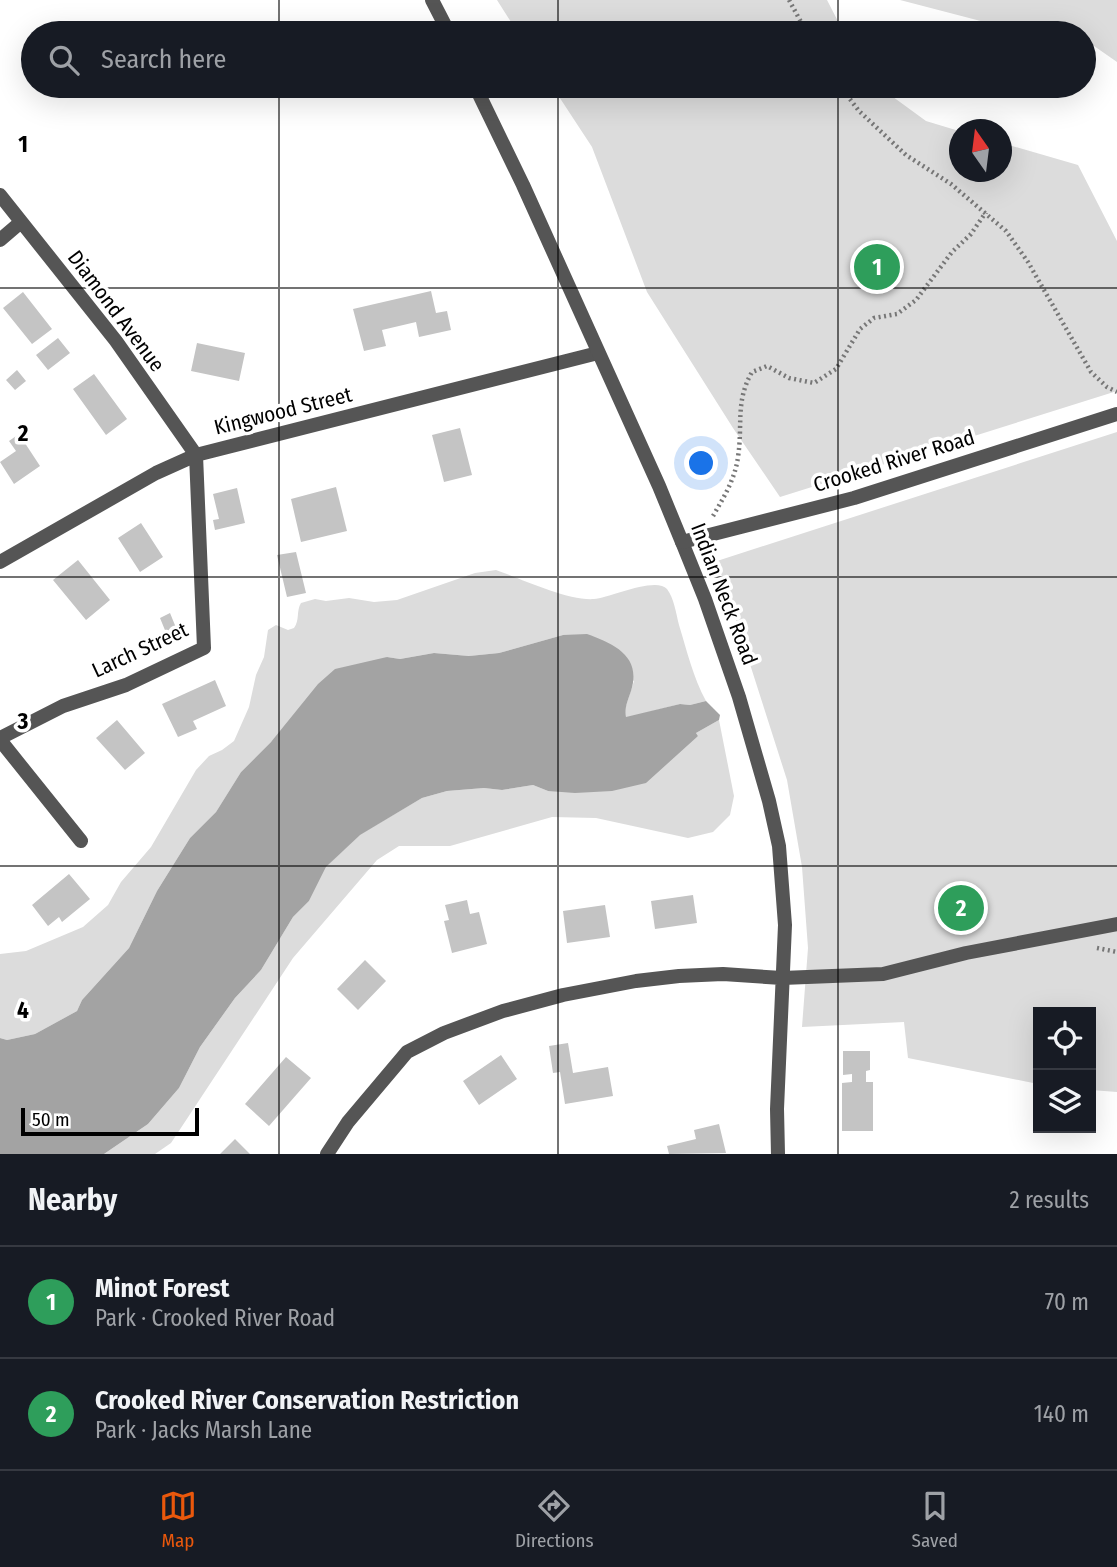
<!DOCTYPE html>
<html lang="en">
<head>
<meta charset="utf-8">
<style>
	:root { --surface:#171b24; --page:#242831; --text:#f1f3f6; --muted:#9ea1a6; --line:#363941; --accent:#ea580c }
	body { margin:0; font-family:"Fira Sans Condensed",sans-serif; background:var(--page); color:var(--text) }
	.controls { position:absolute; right:21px; bottom:21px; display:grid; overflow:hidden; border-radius:0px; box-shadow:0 7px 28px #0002 }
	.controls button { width:63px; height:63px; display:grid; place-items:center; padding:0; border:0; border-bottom:2px solid var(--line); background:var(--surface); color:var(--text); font:35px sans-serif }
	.compass { position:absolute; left:949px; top:119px; width:63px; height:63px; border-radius:50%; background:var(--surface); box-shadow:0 7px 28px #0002; rotate:346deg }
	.scale { position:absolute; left:21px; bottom:18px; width:178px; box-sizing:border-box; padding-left:7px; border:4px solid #000; border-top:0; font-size:19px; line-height:24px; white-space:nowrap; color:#000; -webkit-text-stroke:5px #fff; paint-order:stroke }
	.you { position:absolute; left:702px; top:464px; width:24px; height:24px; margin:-18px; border:5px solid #fff; border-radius:50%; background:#1a73e8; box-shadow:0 0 0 10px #1a73e833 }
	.badge { display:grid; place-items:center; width:46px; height:46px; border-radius:50%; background:var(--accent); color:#fff; font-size:23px; font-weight:700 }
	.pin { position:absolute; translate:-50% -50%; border:4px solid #fff; box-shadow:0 2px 7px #0006 }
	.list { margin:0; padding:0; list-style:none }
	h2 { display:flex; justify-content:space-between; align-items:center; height:91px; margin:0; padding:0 28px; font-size:30px }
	h2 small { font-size:23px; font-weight:400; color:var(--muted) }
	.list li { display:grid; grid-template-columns:46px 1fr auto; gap:21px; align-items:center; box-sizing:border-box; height:112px; padding:0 28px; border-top:2px solid var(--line) }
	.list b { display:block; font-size:26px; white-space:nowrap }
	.list p { margin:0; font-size:23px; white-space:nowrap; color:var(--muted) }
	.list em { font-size:23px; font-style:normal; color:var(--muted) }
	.icon { flex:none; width:38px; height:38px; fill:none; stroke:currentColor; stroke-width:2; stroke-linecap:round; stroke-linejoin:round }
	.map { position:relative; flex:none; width:1117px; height:1154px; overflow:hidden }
	.search { position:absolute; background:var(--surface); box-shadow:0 7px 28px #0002; left:21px; right:21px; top:21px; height:77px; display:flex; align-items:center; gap:18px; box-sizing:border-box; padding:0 24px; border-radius:38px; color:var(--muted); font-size:26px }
	.sheet { height:315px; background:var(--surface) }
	nav { display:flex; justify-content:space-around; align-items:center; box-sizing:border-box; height:98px; border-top:2px solid var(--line); background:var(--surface); font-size:19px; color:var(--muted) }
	nav a { display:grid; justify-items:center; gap:4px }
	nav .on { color:var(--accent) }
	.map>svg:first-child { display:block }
</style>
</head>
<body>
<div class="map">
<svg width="1117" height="1154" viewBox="0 0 1117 1154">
	<rect width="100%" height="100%" fill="#fff"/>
	<!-- green -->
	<path fill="#dcdcdc" d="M497,0H827L844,33H518Z
		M900,0H1117V62L1084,39V33H1076L1060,22L996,25Z
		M552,86H878L926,121L959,131L960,172H1002V143L1078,165L1117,241V391L780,497L733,428L647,292L592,147Z
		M1117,432V1092L1091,1090V1012H1038V1084L908,1058L904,1022L802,1027L808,948L802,867L787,780L717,561Z
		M496,570C522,579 568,601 594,599C609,598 656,576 667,589C674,598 676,613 679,625C687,651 693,677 706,701L690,705L680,704L626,718L624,712L634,681L563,635L499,653L469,656L434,653L400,659L387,657L271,742L241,772L216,812L190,838L157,891L129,948L82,1000L77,1011L35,1034L7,1040L0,1038V954L26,951L83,927L108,905L121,882L151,847L196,770L209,756L222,750L234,741L249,707L256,675L264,657L268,630L276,625L288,630L294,628C300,620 296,611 301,603L315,599L326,601L349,598L374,602L397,600L475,573Z
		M719,720L734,796L730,815L713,832L688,838L596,818L552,817L450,846H399L377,860L293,958L171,1143L155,1154H104L148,1124L179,1088L200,1047L235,998L261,970L293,917L309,901L326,867L359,835L422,798L447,791L484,788L502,790L533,785L548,791L698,736L696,733Z"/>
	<!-- water -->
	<path fill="#a3a3a3" d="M587,634C614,644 642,656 631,691C628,700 624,709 626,717L680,704L690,705L706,701L720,715L719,720L696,733L698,736L646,783L612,791L575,793L548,791L533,785L502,790L484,788L447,791L422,798L360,835L326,867L309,901L293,917L261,970L235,998L200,1047L179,1088L148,1124L104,1154H0V1038L7,1040L35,1034L77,1011L82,1000L129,948L157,891L190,838L216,812L241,772L271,742L318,684L335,669L387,657L400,659L434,653L469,656L499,653L563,635Z"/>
	<!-- building -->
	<path fill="#c4c4c4" d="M431,291L436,313L447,311L451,330L419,337L416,322L382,330L386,346L364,351L353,309Z
		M23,292L52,329L32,344L3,308Z
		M58,338L70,353L48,370L36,355Z
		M197,343L245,353L239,381L191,371Z
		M17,370L26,381L15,390L6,380Z
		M94,374L127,419L106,435L73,389Z
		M460,428L472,475L444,482L432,435Z
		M19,434L40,466L14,484L0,462L16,451L9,441Z
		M336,487L347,531L301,542L291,499Z
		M237,488L245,523L215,530L213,520L219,519L213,494Z
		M141,523L163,557L140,572L118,538Z
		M296,552L306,593L287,597L277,555Z
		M78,560L110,600L86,620L53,580Z
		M170,613L179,635L169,640L160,618Z
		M215,680L226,706L193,721L197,729L178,737L162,704Z
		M117,720L145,753L125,770L96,738Z
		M69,874L90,899L62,922L59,917L48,926L32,905Z
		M693,895L697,923L655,929L651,901Z
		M467,900L470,914L479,912L487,944L452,953L444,921L449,920L445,905Z
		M605,905L610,937L567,943L563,911Z
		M365,960L386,981L358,1010L337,989Z
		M568,1043L573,1073L608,1067L613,1096L565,1104L560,1072L553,1073L549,1046Z
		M843,1051H870V1070L866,1071V1082H873V1131H842V1083L852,1082V1074L843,1075Z
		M501,1055L517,1079L479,1105L463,1081Z
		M286,1057L311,1078L269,1126L245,1104Z
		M719,1124L726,1153L669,1154L667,1146L696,1139L694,1130Z
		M235,1139L250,1154H220Z"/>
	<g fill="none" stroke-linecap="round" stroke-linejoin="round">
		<!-- path -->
		<path stroke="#777" stroke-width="4.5" stroke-dasharray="2 3.5" stroke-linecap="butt" d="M789,0L807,33
			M840,86L859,111L906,155L951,184L1006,231L1028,262L1091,372L1107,387L1117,392
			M713,516C724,497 735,479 738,457C743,424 735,402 752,372L767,366L789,378L814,383L836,369L860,329L874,318L897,314L916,300L952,252L971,234L986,212
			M1097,948L1117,952"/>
		<!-- minor -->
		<path stroke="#555" stroke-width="14" d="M0,195L116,341L196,455L204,648L126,685L63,706L0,738
			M0,240L21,222
			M682,542L705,599L739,697L769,801L779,846L785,925L777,1109L778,1154
			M0,562L156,473L196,455L598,353
			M0,740L81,841
			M327,1154L348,1122L407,1052L444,1033L503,1011L563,995L636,981L679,976L723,974L782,978L883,974L966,953L1117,924"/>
		<!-- tertiary -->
		<path stroke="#555" stroke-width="14" d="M432,0L449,33
			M475,86L523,185L659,486L682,542L854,498L1117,414"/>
	</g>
	<!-- grid -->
	<path fill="none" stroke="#000" stroke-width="2" stroke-opacity="0.55" d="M279,0V33M558,0V33M838,0V33M279,86V1154M558,86V1154M838,86V1154M0,288H1117M0,577H1117M0,866H1117"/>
	<g text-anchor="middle" stroke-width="7" stroke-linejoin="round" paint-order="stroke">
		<!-- street labels -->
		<g font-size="21" fill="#000" stroke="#fff">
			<text transform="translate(116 311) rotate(53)" y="7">Diamond Avenue</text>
			<text transform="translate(283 411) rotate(-14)" y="7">Kingwood Street</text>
			<text transform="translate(894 461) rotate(-17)" y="7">Crooked River Road</text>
			<text transform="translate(724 594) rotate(69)" y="7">Indian Neck Road</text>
			<text transform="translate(140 650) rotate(-25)" y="7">Larch Street</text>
		</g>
	</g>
	<g font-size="23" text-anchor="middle" font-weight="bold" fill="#000" stroke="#fff" stroke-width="7" stroke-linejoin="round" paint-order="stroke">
		<text x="23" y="152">1</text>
		<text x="23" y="441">2</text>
		<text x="23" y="729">3</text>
		<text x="23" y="1018">4</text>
	</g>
</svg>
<div class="controls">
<button><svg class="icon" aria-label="locate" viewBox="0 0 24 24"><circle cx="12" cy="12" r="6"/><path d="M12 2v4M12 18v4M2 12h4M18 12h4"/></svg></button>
<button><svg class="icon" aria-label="layers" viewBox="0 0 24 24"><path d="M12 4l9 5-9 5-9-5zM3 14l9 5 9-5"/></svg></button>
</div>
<svg class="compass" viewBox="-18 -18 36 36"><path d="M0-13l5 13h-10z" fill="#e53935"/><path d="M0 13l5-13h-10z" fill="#9ea1a6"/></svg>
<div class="scale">50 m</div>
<div class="you"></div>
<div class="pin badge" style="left:877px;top:267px;background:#2e9e5b">1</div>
<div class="pin badge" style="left:961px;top:908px;background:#2e9e5b">2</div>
<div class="search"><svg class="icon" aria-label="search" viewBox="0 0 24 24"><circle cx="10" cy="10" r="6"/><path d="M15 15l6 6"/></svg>Search here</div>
</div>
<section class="sheet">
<h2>Nearby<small>2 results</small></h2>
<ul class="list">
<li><span class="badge" style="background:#2e9e5b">1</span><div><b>Minot Forest</b><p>Park · Crooked River Road</p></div><em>70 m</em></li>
<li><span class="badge" style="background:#2e9e5b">2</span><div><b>Crooked River Conservation Restriction</b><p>Park · Jacks Marsh Lane</p></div><em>140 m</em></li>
</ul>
</section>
<nav>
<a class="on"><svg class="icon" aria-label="map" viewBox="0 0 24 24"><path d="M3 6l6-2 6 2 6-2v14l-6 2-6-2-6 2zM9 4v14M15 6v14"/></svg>Map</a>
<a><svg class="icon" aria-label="directions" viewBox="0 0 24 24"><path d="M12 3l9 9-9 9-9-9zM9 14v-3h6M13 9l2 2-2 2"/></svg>Directions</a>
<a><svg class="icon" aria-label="saved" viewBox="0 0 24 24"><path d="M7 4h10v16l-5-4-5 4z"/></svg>Saved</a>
</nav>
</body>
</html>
